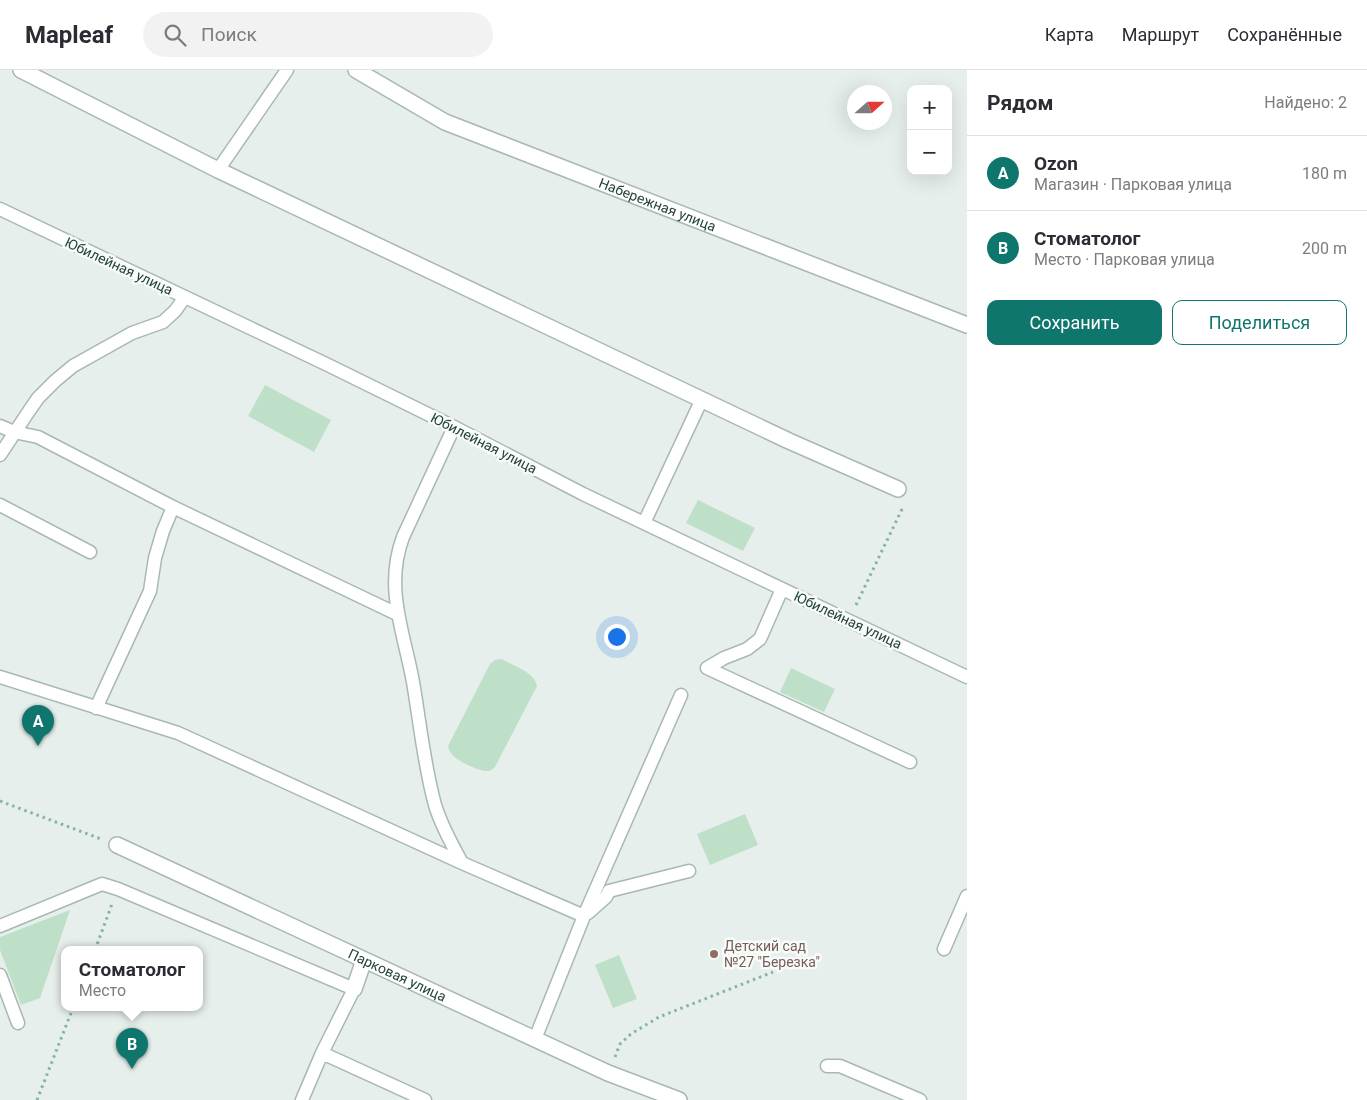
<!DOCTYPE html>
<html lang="ru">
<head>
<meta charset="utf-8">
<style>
	:root { --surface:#fff; --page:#f2f2f3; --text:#2b2b33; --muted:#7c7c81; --line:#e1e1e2; --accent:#0f766e }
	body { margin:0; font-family:Roboto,sans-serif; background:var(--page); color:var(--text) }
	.controls { position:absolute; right:15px; top:15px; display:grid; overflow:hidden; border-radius:10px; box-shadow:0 5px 20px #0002 }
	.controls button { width:45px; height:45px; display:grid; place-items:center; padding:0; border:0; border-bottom:1px solid var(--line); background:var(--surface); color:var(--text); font:25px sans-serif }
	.compass { position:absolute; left:847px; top:15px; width:45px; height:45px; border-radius:50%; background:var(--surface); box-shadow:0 5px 20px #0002; rotate:69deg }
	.you { position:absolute; left:616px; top:566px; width:18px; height:18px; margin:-12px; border:4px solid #fff; border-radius:50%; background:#1a73e8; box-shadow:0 0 0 8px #1a73e833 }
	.badge { display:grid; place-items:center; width:32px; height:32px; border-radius:50%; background:var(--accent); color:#fff; font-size:16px; font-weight:700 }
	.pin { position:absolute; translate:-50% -41px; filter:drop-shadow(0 1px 2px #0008) }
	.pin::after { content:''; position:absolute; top:26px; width:18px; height:15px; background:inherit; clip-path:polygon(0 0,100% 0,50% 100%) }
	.popup { position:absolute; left:61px; top:876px; width:142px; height:65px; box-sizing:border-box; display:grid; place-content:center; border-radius:10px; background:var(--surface); filter:drop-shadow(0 1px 4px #0005); font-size:16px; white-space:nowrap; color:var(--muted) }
	.popup b { font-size:19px; color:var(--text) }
	.popup::after { content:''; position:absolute; left:50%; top:100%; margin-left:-10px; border:10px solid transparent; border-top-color:var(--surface) }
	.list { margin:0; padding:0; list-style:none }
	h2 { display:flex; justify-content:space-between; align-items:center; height:65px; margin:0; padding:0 20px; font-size:21px }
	h2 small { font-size:16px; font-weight:400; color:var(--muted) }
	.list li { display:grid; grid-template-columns:32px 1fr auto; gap:15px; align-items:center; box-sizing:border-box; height:75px; padding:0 20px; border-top:1px solid var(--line) }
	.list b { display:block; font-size:19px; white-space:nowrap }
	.list p { margin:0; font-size:16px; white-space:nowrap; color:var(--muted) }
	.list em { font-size:16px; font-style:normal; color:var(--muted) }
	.actions { display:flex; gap:10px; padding:15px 20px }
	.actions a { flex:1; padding:11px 0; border:1px solid var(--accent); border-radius:10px; text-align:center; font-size:18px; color:var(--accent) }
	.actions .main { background:var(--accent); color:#fff }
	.icon { flex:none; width:28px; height:28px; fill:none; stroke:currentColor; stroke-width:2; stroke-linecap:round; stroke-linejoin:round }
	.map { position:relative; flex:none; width:967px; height:1030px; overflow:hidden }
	header { display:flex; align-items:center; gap:30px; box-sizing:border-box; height:70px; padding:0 25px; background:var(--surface); border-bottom:1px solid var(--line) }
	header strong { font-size:24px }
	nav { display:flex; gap:28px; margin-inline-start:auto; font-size:18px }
	.search { width:350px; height:45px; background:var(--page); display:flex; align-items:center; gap:12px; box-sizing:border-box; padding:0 18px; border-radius:28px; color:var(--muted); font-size:19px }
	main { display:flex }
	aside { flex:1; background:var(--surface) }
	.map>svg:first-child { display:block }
</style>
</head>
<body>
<header>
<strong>Mapleaf</strong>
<div class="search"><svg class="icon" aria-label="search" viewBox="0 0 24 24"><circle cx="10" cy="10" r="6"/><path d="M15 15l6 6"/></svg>Поиск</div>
<nav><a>Карта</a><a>Маршрут</a><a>Сохранённые</a></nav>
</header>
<main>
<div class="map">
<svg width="967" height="1030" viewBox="0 0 967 1030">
	<rect width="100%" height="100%" fill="#e6efeb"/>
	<!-- green -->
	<path fill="#bfe0c8" d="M265,315L331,350L314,382L248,346Z
		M698,430L755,458L743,481L686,453Z
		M501,589C512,595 535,602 537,616L495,697L490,701H484C473,698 449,689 448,676L490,594L495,590Z
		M791,598L835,619L824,642L780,622Z
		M745,744L758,775L710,795L697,764Z
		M70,840L40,928L21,935L0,880V867Z
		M619,885L637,929L613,938L595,895Z"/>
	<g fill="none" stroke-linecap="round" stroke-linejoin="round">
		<!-- service casing -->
		<g stroke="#a8b8b2" stroke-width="15">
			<path id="service" d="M218,100L287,0
				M0,139L328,295L454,357L583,424L967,607
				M0,356L14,362L38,367L173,437
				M454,357L403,467C384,518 404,562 413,612C420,653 424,695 435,735C441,755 452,775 462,793
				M0,385L27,344L38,328L55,311L73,296L132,263L163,252L175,241L185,227
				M0,435L90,482
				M644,453L702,329
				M707,598L910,692
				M707,598L724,588L747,579L760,569L782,519
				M0,607L178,663L462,793L584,846L535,969
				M96,638L150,521L155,488L163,461L173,437L397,544
				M588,843L606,827L609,821L689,801
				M584,846L681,625
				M0,856L102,814L118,819L354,919L322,983L302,1030
				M944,879L967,826
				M0,905L18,953
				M322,983L425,1030
				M827,996H840L920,1030"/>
		</g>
		<!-- minor casing -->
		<g stroke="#a8b8b2" stroke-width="18">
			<g id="minor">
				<path d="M21,0L218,100L789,371L898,419"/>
				<path id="s1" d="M356,0L445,52L967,255"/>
				<path id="s2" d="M117,775L608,1003L679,1030"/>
				<path d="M354,919L364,890"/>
			</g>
		</g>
		<!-- path -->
		<path stroke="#86b3a5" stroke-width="3" stroke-dasharray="2.5 4" stroke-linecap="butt" d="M856,535L903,437
			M0,731L101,769
			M95,880L112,834
			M615,987L620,974L631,964L659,947L773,902
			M37,1030L73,938"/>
		<!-- service -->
		<use href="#service" stroke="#fff" stroke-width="12"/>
		<!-- minor -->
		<use href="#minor" stroke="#fff" stroke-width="15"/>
	</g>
	<!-- markers -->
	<circle fill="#8d6e63" stroke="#f7fbf9" stroke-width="2" cx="714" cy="884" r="5"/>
	<g text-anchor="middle" stroke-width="5" stroke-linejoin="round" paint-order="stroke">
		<!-- street labels -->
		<g font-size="14" fill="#24423a" stroke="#f7fbf9">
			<text dy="5" stroke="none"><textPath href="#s1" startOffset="331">Набережная улица</textPath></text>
			<text transform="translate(119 196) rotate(25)" y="5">Юбилейная улица</text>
			<text transform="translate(484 373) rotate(27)" y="5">Юбилейная улица</text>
			<text transform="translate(848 550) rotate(25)" y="5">Юбилейная улица</text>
			<text dy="5" stroke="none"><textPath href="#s2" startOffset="309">Парковая улица</textPath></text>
		</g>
		<!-- education labels -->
		<g font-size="14" fill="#785e54" stroke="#f7fbf9" text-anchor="start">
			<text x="724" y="881">Детский сад<tspan x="724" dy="16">№27 "Березка"</tspan></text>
		</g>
	</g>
</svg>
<div class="controls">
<button>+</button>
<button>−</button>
</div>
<svg class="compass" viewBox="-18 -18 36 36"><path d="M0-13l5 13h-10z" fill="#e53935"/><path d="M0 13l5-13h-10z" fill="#7c7c81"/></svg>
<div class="you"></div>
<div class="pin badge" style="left:38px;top:676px">A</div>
<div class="pin badge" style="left:132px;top:999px">B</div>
<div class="popup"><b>Стоматолог</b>Место</div>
</div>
<aside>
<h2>Рядом<small>Найдено: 2</small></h2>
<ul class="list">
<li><span class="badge">A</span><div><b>Ozon</b><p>Магазин · Парковая улица</p></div><em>180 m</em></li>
<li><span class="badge">B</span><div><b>Стоматолог</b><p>Место · Парковая улица</p></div><em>200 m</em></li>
</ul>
<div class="actions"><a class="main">Сохранить</a><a>Поделиться</a></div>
</aside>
</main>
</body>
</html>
